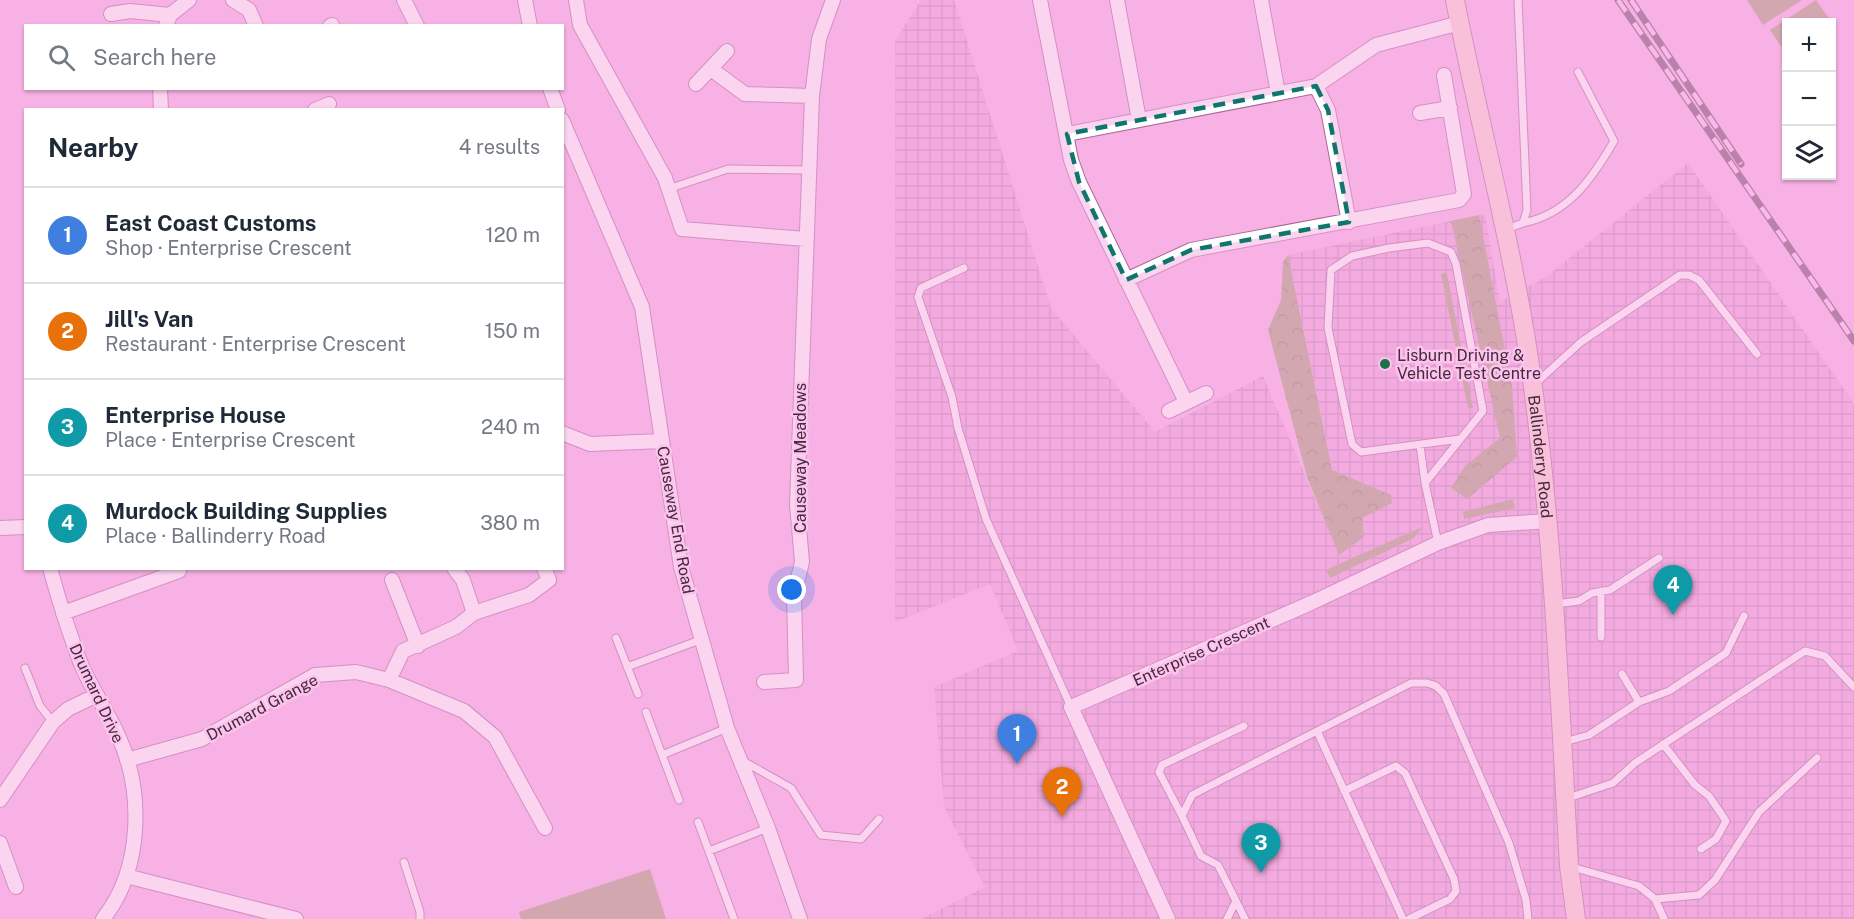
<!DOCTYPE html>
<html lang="en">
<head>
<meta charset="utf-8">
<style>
	:root { --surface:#fff; --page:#f6f6f7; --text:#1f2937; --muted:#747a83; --line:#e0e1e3; --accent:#1a7347 }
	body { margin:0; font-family:"Public Sans",sans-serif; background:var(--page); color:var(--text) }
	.controls { position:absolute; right:18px; top:18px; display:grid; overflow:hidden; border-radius:0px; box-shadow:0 2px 4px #0004 }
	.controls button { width:54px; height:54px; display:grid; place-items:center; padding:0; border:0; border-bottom:2px solid var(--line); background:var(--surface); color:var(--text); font:30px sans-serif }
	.you { position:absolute; left:792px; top:590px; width:21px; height:21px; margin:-15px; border:4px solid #fff; border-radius:50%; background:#1a73e8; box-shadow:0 0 0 9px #1a73e833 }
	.badge { display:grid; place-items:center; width:39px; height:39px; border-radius:50%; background:var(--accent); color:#fff; font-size:20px; font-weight:700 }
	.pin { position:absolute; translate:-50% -50px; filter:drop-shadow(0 2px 3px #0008) }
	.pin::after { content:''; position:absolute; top:32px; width:21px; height:18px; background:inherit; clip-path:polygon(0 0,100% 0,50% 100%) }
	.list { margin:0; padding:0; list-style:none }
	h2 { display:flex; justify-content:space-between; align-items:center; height:78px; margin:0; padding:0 24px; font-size:26px }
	h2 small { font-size:20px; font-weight:400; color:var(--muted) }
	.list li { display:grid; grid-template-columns:39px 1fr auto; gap:18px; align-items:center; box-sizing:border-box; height:96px; padding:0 24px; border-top:2px solid var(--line) }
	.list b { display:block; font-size:22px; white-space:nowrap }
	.list p { margin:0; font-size:20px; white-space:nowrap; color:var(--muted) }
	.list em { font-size:20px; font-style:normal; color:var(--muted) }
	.icon { flex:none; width:33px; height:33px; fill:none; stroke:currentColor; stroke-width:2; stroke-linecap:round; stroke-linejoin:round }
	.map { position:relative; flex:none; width:1854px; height:919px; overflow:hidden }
	.search { position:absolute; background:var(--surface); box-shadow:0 2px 4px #0004; left:24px; top:24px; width:540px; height:66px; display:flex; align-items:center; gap:15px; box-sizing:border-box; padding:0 21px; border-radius:0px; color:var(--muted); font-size:22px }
	.panel { position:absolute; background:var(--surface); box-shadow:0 2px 4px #0004; left:24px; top:108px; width:540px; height:462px; border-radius:0px }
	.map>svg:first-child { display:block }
</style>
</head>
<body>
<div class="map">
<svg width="1854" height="919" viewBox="0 0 1854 919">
	<defs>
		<pattern id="industrial-grid" width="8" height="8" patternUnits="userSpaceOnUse" patternTransform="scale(1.5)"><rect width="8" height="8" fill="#eda3da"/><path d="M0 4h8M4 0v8" fill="none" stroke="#c285b2"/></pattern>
		<pattern id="forest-crowns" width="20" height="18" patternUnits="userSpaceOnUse" patternTransform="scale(1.5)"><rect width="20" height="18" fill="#a69b6f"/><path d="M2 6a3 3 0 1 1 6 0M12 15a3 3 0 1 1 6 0" fill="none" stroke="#897e5c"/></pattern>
	</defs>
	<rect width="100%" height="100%" fill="#f7b1e4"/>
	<!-- industrial -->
	<path fill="url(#industrial-grid)" d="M921,0H954L1051,308L1155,432L1263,376L1318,506L1338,498L1288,255L1485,214L1500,302L1546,277L1688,163L1854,404V919H921L985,887L944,807L934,687L1018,651L990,584L895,622V41Z"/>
	<!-- grass -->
	<path fill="#a69b6f" d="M1747,0H1802L1763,25Z
		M1816,0L1831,21L1786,22V49L1784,51L1770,30Z
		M1444,273L1447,274L1473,408H1468L1441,274Z
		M1513,499L1515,508L1464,519L1463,512Z
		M1422,527L1414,538L1330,578L1326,570Z
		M650,869L666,919H521L519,912Z"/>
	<!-- forest -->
	<path fill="url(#forest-crowns)" d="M1479,215L1512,386L1517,457L1467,499L1451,488L1465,466L1500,438L1451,221Z
		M1288,255L1332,470L1391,495L1392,503L1362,518L1364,537L1339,555L1307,477L1268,330L1281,300L1283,262Z"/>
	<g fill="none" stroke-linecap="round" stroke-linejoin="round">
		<!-- lane casing -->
		<g stroke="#a96999" stroke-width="9">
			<path id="lane" d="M668,189L728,169L809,170
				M1523,223C1568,214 1592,179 1614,141L1578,72
				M1507,229L1523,223L1527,210L1518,0
				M964,268L921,288L918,297L952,397L958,428L986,519L1071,707
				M1536,383L1581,342L1680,275H1689L1699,280L1757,354
				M1420,445L1425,483L1483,411L1456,264L1451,252L1428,243L1389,248L1352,256L1331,270L1328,328L1352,444L1361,452L1460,439
				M1425,483L1438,543
				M1601,591V637
				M1555,604L1579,601L1592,593L1610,590L1659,558
				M616,638L638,694
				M627,667L700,640
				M25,668L40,706L53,722
				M1622,674L1639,702
				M646,712L679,800
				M1317,731L1411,683H1427L1436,686L1444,694L1509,843L1526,900L1528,919
				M1564,742L1589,735L1639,702L1669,691L1726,653L1744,616
				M1663,744L1695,785L1709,796L1726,821L1716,839L1701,849
				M662,755L727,728
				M743,761L791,788L821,835L861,839L879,819
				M1344,791L1396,766L1405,773L1454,879L1456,891L1450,899L1409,919
				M1568,798L1613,783L1635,763L1805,651L1825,656L1854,687
				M1182,816L1159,772L1162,765L1244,726
				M698,822L734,919
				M709,851L768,828
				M404,862L420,912V919
				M1572,867L1639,886L1655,899L1699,895L1715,880L1759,812L1817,758
				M1655,899L1664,919
				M1236,901L1245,919
				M1227,919L1236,901L1218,865L1201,856L1182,816L1192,795L1317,731L1403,919"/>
		</g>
		<!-- street casing -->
		<g stroke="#a96999" stroke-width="16">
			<path id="street" d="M233,0L249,10L256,26
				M404,0L417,26
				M525,0L530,26
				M576,0L580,25L665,178L682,229L806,239
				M1040,0L1071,160L1079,182L1186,402
				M1117,0L1139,120
				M1261,0L1278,93
				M111,14L130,11L170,15
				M166,26L170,15L189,0
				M330,26L332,25
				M711,69L745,94L812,96
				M696,84L727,51
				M1316,86L1328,110L1349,222
				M160,88L161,110
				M550,88L558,110
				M315,110L329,104
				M1420,113L1450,108
				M562,120L642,307L681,567L727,728L768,828L800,919
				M1067,134L1316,86L1376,45L1460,23
				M1126,280L1191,250L1459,200L1464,194L1444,75
				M1169,411L1206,393
				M562,433L590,444L662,441
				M0,528L26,527
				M50,568C59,601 69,633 81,664C91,688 106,709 117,733C144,790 143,868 103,919
				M454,568L463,580L474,613
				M392,580L418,646
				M63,613L179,571
				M389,680L403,651L456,627L474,613L529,595L549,580L544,568
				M764,682L796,680L794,595L802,562L797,504L812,96L819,39L833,0
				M127,760L202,739L315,675L356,672L389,680L464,711L495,737L545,828
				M0,800L53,722L68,709L97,695
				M0,843L16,887
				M126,876L296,919
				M1168,919L1071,707L1311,603L1438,543L1488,525L1549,521"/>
		</g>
		<!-- secondary casing -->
		<g stroke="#a96999" stroke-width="20">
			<g id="secondary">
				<path id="s1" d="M1455,0C1480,129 1516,256 1533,387C1554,546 1560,706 1569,866L1576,919"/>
			</g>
		</g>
		<!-- lane -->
		<use href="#lane" stroke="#fff" stroke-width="7"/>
		<!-- street -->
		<use href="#street" stroke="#fff" stroke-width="14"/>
		<!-- secondary -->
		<use href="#secondary" stroke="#f8d6cd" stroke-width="18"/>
		<!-- rail casing -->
		<g stroke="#6f4a65" stroke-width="7">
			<path id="rail" d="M1618,0L1854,341
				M1631,0L1741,164"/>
		</g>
		<!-- rail -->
		<use href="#rail" stroke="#fcc4ed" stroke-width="4.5" stroke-dasharray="14" stroke-linecap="butt"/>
	</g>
	<!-- marked area -->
	<path d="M0 0H1854V919H0ZM1316,86L1328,110L1349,222L1191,250L1126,280L1079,182L1067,134Z" fill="#f7b1e4" fill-opacity=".55" fill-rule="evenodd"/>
	<path fill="none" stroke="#0f766e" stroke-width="4.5" stroke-dasharray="12 8" stroke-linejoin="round" d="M1316,86L1328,110L1349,222L1191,250L1126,280L1079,182L1067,134Z"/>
	<!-- markers -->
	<circle fill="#1a7347" stroke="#fcc4ed" stroke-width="2" cx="1385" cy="364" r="6"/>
	<g text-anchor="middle" stroke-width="5" stroke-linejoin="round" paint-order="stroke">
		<!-- poi labels -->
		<g font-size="16" fill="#44293d" stroke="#fcc4ed" text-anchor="start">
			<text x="1397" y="361">Lisburn Driving &amp;<tspan x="1397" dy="18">Vehicle Test Centre</tspan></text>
		</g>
		<!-- street labels -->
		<g font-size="16" fill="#44293d" stroke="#fcc4ed">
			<text dy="6" stroke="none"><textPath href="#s1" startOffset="465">Ballinderry Road</textPath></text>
			<text transform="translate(800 458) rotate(-90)" y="6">Causeway Meadows</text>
			<text transform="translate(676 520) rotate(80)" y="6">Causeway End Road</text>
			<text transform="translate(1201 651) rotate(-24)" y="6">Enterprise Crescent</text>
			<text transform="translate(97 693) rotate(65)" y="6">Drumard Drive</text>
			<text transform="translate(262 707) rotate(-28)" y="6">Drumard Grange</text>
		</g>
	</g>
</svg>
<div class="controls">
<button>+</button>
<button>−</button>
<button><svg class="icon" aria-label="layers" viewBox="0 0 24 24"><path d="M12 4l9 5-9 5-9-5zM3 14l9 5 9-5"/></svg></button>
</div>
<div class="you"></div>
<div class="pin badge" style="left:1017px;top:764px;background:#3f7fe0">1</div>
<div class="pin badge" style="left:1062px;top:817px;background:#e8710a">2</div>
<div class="pin badge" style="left:1261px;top:873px;background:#0f9aa8">3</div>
<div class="pin badge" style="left:1673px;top:615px;background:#0f9aa8">4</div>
<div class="search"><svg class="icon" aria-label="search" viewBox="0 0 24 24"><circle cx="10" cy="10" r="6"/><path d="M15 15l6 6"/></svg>Search here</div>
<section class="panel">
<h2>Nearby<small>4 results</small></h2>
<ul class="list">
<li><span class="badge" style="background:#3f7fe0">1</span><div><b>East Coast Customs</b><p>Shop · Enterprise Crescent</p></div><em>120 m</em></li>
<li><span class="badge" style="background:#e8710a">2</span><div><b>Jill's Van</b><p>Restaurant · Enterprise Crescent</p></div><em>150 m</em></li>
<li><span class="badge" style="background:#0f9aa8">3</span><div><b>Enterprise House</b><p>Place · Enterprise Crescent</p></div><em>240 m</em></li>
<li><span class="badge" style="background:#0f9aa8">4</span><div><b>Murdock Building Supplies</b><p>Place · Ballinderry Road</p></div><em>380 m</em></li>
</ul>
</section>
</div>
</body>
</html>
